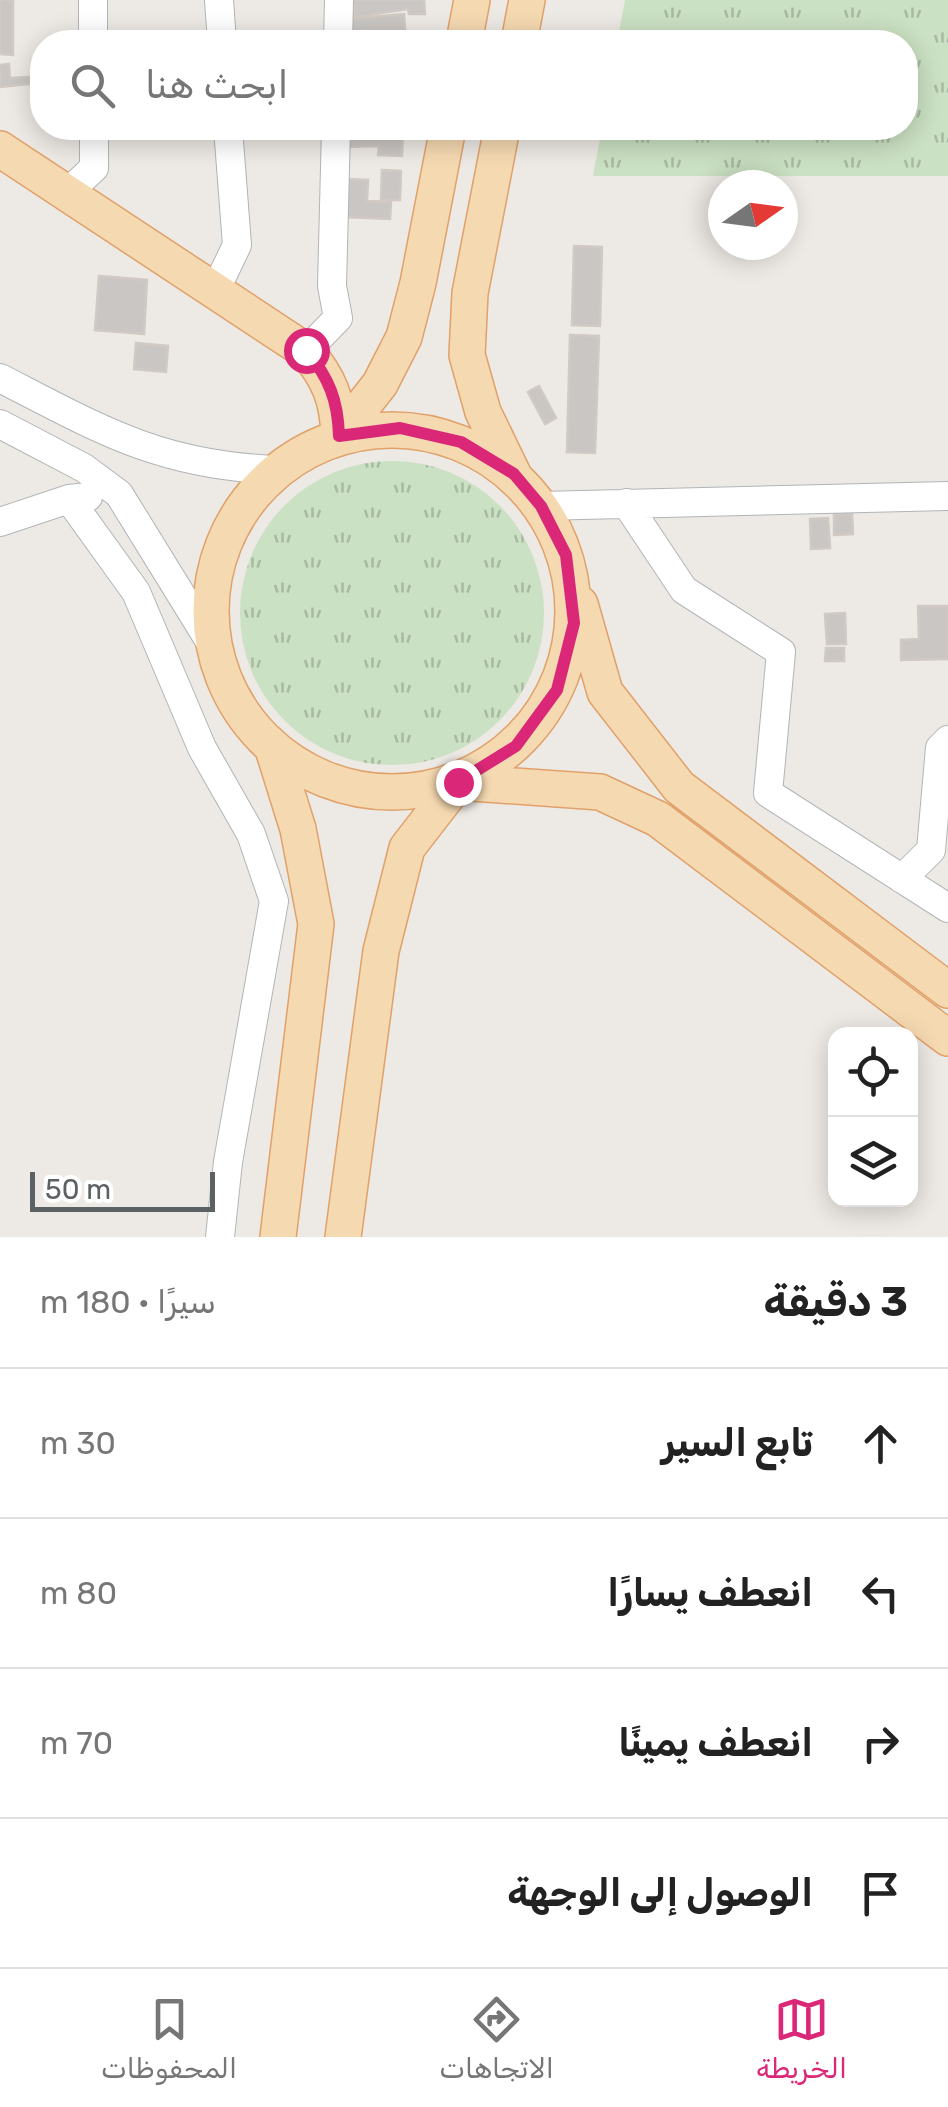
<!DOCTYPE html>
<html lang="ar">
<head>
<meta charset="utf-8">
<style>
	:root { --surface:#fff; --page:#f2f2f2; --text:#222; --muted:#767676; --line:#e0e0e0; --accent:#db2777 }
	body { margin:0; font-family:Rubik,Cairo,sans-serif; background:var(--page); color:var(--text); direction:rtl }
	.controls { position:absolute; right:30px; bottom:30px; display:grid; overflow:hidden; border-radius:20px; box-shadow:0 5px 25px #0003 }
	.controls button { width:90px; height:90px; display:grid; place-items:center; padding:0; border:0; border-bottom:2px solid var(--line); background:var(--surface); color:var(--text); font:50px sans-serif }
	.compass { position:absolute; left:708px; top:170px; width:90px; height:90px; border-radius:50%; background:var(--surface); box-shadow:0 5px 25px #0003; rotate:76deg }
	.scale { position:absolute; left:30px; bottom:25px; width:185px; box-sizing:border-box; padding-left:10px; border:5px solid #5c6163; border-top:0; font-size:28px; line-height:35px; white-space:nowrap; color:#5c6163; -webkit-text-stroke:8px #fff; paint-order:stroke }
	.stop { position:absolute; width:30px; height:30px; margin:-22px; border:8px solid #db2777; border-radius:50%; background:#fff }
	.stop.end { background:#db2777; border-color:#fff; box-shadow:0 2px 10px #0008 }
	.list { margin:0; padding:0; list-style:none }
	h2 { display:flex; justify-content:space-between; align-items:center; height:130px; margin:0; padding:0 40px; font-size:42px }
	h2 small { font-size:32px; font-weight:400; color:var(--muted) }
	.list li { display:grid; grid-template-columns:65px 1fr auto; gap:30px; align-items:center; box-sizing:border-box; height:150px; padding:0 40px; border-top:2px solid var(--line) }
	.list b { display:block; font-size:38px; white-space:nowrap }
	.list em { font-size:32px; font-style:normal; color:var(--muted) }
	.icon { flex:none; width:55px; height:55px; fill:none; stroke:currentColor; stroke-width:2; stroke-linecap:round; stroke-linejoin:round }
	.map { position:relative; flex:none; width:948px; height:1237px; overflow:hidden; direction:ltr }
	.search { position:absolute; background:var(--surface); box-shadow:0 5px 25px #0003; left:30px; right:30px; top:30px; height:110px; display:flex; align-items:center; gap:25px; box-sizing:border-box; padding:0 35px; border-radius:40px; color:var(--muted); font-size:38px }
	.sheet { height:730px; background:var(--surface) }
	nav { display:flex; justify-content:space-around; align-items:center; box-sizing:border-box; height:140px; border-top:2px solid var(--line); background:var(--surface); font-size:28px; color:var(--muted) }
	nav a { display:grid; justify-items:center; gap:5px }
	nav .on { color:var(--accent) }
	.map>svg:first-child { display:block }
</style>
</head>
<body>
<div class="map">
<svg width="948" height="1237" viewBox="0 0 948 1237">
	<defs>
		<pattern id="grass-tufts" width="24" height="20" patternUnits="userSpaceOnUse" patternTransform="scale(2.5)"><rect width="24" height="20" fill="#cbe1c3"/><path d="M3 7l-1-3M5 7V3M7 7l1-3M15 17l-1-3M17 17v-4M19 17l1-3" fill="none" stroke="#a8baa2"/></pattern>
	</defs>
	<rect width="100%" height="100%" fill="#ede9e4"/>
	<!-- grass -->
	<path fill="url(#grass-tufts)" d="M625,0H948V176H593L602,128H906V42H617Z
		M240 613a152 152 0 1 1 304 0a152 152 0 1 1-304 0Z"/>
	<!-- building -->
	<path fill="#cac6c3" stroke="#d1c9c3" stroke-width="2.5" d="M0,0H13V55L0,54Z
		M353,0H424L425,14H409L408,9L354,17Z
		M404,14L406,42H351L350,19Z
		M42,60V82L34,83L32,61Z
		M9,64L10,78L29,77L30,84L0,87V65Z
		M349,128H403L402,156L378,155L379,146L348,147Z
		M382,170L401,171L400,200H381Z
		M346,179L368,180L367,201L391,202L390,219L345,217Z
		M574,246L602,247L600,326L572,325Z
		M99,276L147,280L144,334L95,330Z
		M570,335L599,336L595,453L567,452Z
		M136,343L168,346L166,372L134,369Z
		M539,386L556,418L545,424L528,392Z
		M834,514H852L853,534L834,535Z
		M828,518L830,548L811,549L810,519Z
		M918,606H948V659L901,660V640L919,639Z
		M845,613L846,644H827L825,614Z
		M826,648H844V661H825Z"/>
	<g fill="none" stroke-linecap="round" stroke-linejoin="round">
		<!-- minor casing -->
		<g stroke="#b1b5b7" stroke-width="30">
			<path id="minor" d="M93,0V42
				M219,0L222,42
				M338,42L339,0
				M67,193L94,168V128
				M215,291L237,245L228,128
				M306,351L338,318L332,286L336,128
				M0,378C101,430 161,466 279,470
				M0,424L84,468L119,494L214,648
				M69,499L136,592L202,748L251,834L274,901L228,1162L220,1237
				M626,503L684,590L781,652L768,793L948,908
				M541,506L948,496
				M0,522L69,499L88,497
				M902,879L931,850L940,748L948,740"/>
		</g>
		<!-- major casing -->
		<g stroke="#e0a16a" stroke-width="38">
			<path id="major" d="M464,42L472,0
				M519,42L527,0
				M502,128L470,293L467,355L483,412L513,474
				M0,149L306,351C329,378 338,400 339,436
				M211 611a181 181 0 1 1 362 0a181 181 0 1 1-362 0Z
				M339,436L380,384L404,337L418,283L448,128
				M580,604L605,692L679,787L948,990
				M273,749L298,829L316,924L278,1237
				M343,1237L381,951L407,848L458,782L600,792L658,819L948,1038"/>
		</g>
		<!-- minor -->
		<use href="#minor" stroke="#fff" stroke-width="28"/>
		<!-- major -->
		<use href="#major" stroke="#f5d9b1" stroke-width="35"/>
	</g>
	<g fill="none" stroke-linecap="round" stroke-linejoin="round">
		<!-- route -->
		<path stroke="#db2777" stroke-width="12" d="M306,350C329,378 338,400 339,436L400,428L461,442L514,474L541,506L566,555L574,623L557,690L516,746L458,782"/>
	</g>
</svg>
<div class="controls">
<button><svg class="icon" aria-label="locate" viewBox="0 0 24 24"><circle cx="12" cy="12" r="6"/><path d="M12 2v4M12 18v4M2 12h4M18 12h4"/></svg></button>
<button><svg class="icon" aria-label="layers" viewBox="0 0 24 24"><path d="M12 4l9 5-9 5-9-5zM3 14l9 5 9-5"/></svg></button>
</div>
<svg class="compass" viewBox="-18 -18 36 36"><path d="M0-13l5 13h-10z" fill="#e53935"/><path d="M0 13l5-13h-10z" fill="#767676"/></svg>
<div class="scale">50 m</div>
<div class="stop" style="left:306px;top:350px"></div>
<div class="stop end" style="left:458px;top:782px"></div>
<div class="search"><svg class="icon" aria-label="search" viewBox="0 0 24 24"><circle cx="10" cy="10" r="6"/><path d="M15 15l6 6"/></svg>ابحث هنا</div>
</div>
<section class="sheet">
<h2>3 دقيقة<small>سيرًا · 180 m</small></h2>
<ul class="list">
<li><svg class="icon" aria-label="ahead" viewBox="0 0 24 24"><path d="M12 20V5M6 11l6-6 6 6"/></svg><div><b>تابع السير</b></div><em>30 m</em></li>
<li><svg class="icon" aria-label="left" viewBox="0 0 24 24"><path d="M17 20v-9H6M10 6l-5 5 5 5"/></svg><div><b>انعطف يسارًا</b></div><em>80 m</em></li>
<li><svg class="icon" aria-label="right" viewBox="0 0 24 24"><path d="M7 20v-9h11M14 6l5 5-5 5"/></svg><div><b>انعطف يمينًا</b></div><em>70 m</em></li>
<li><svg class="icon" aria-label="arrive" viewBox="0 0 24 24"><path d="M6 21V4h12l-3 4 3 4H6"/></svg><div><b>الوصول إلى الوجهة</b></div></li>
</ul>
</section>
<nav>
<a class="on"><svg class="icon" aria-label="map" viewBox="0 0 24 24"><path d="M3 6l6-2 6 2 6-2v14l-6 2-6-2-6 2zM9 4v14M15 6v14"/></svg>الخريطة</a>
<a><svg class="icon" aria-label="directions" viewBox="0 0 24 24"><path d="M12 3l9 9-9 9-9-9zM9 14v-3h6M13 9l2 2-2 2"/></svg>الاتجاهات</a>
<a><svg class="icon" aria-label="saved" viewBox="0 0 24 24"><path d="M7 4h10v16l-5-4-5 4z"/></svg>المحفوظات</a>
</nav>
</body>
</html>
